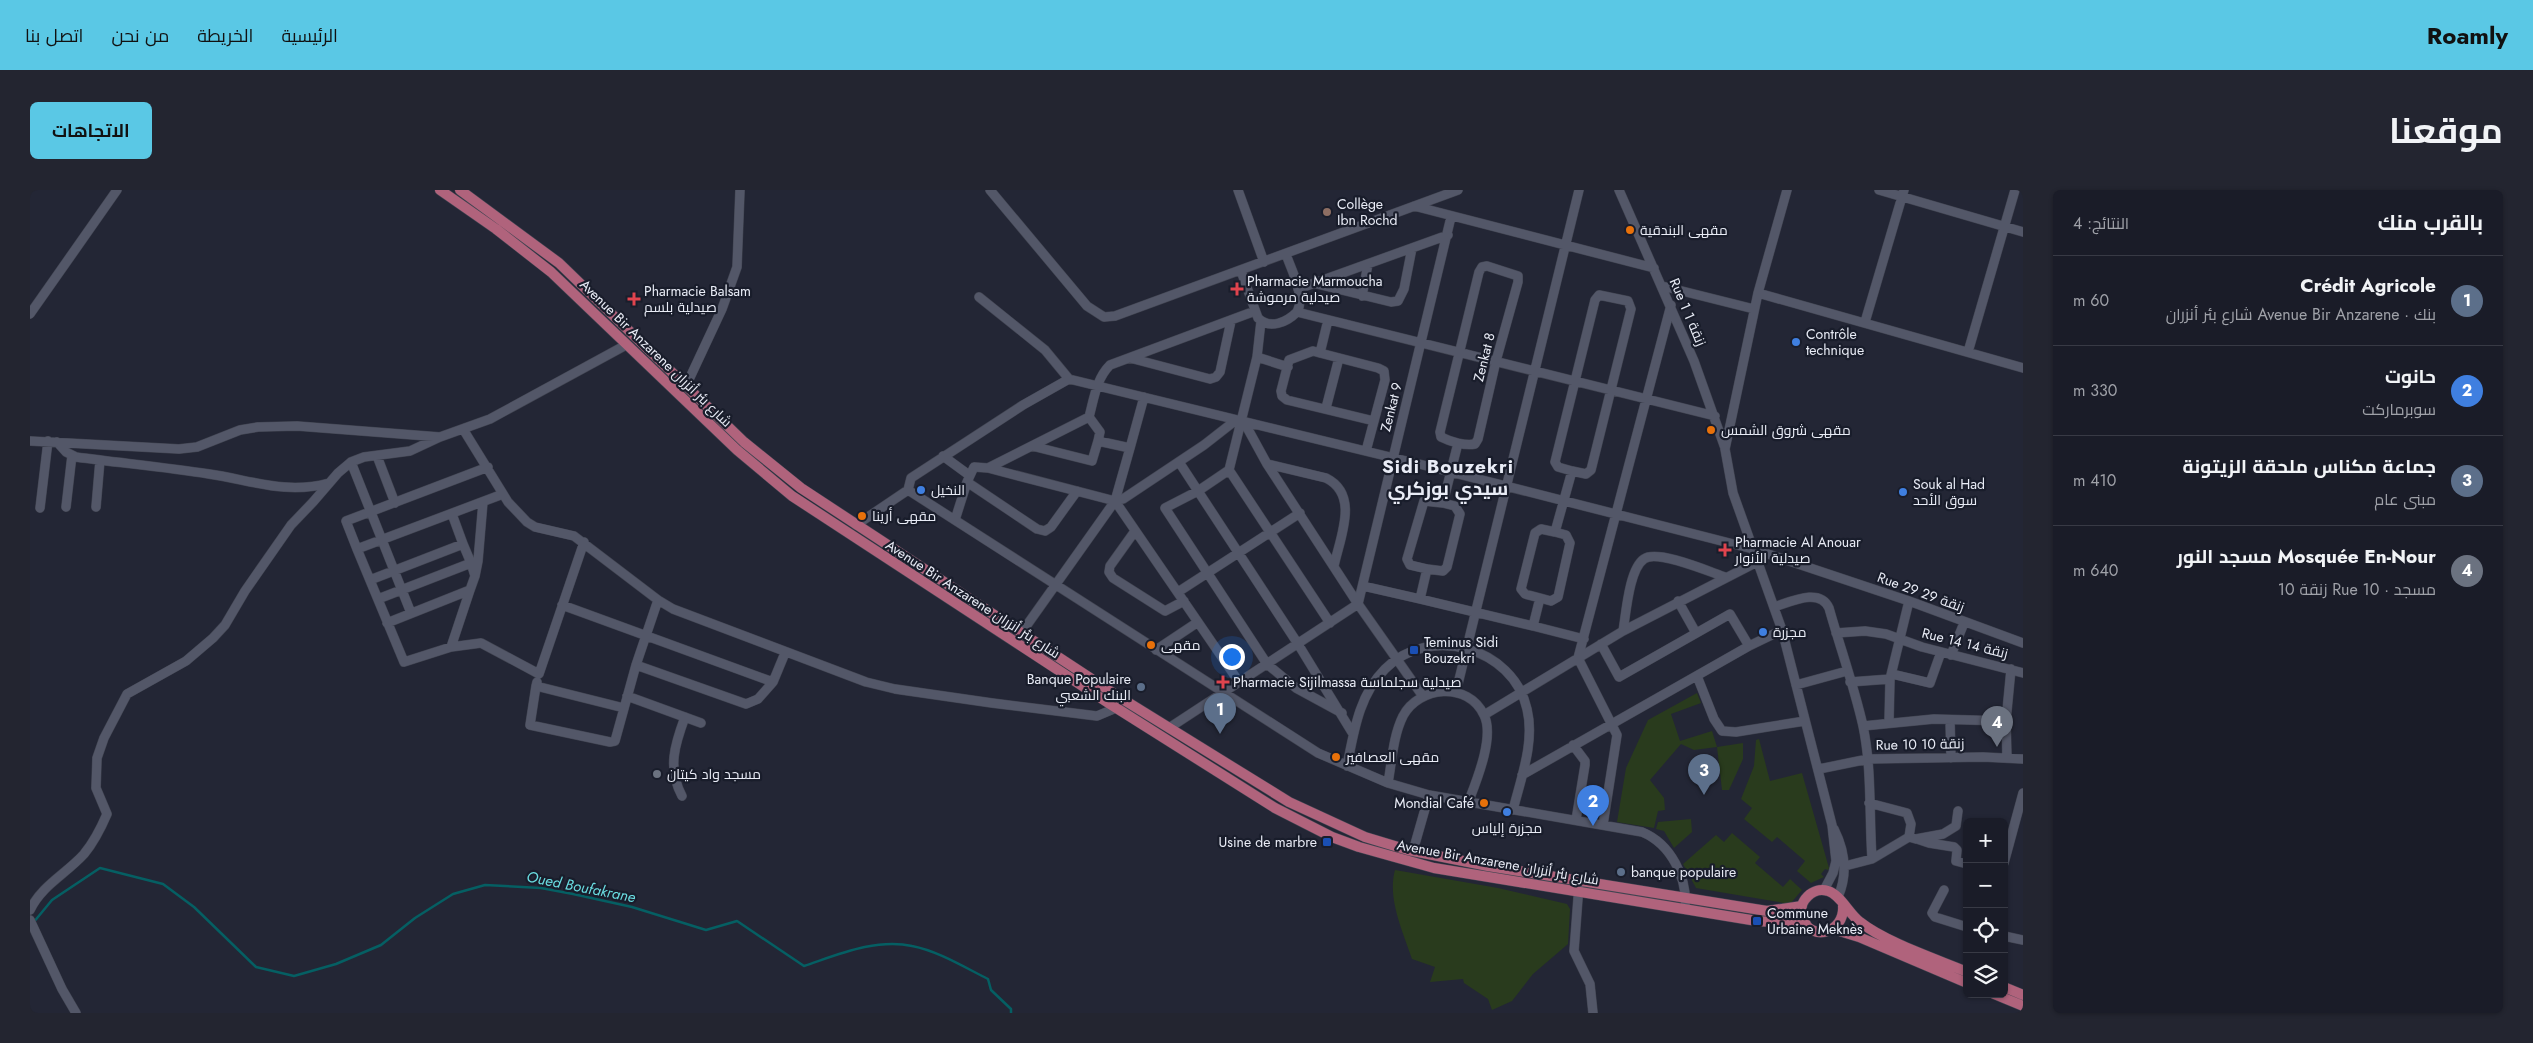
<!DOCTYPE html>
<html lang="ar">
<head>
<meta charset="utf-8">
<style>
	:root { --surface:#1a1c28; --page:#232530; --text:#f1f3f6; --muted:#9fa1a8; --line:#383a45; --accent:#5ac8e5 }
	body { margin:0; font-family:Jost,Cairo,sans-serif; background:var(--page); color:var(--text); direction:rtl }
	.controls { position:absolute; right:15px; bottom:15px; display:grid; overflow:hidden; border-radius:8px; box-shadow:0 1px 4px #0004 }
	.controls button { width:45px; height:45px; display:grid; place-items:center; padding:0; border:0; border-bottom:1px solid var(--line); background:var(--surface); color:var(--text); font:25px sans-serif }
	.you { position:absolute; left:1201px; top:466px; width:18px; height:18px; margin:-12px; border:4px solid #fff; border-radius:50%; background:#1a73e8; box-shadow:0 0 0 8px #1a73e833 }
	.badge { display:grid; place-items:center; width:32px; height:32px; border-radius:50%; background:var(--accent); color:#fff; font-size:16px; font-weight:700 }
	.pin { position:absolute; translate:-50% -41px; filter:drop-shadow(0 1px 2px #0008) }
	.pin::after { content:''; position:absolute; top:26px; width:18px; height:15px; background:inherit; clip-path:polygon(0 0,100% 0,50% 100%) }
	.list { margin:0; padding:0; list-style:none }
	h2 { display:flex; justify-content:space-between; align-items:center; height:65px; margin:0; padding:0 20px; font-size:21px }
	h2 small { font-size:16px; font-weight:400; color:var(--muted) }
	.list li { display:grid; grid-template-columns:32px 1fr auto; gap:15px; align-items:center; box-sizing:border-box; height:90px; padding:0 20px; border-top:1px solid var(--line) }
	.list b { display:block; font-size:19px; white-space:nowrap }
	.list p { margin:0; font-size:16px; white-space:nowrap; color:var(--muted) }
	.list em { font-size:16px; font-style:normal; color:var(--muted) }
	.icon { flex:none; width:28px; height:28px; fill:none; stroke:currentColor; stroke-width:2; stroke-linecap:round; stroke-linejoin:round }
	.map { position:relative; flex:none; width:1993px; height:823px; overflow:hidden; direction:ltr; border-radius:8px }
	header { display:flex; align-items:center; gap:30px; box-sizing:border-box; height:70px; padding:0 25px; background:var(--accent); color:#111 }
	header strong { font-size:24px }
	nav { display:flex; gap:28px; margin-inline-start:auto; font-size:18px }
	.intro { display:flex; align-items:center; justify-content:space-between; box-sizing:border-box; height:120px; padding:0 30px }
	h1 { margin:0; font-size:35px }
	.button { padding:12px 22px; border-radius:8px; background:var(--accent); color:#111; font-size:18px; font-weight:700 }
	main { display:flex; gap:30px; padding:0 30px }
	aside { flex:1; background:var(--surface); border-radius:8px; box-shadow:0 1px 4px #0004 }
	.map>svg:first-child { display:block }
</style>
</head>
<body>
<header>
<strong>Roamly</strong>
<nav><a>الرئيسية</a><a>الخريطة</a><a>من نحن</a><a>اتصل بنا</a></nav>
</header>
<div class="intro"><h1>موقعنا</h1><a class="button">الاتجاهات</a></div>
<main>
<aside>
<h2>بالقرب منك<small>النتائج: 4</small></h2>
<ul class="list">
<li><span class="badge" style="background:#5c6f8a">1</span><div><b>Crédit Agricole</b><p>بنك · Avenue Bir Anzarene شارع بئر أنزران</p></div><em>60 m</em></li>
<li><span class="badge" style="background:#3f7fe0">2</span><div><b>حانوت</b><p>سوبرماركت</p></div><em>330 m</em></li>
<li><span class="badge" style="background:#5c6f8a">3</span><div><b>جماعة مكناس ملحقة الزيتونة</b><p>مبنى عام</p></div><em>410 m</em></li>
<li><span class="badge" style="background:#6b7280">4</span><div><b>Mosquée En-Nour مسجد النور</b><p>مسجد · Rue 10 زنقة 10</p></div><em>640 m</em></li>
</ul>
</aside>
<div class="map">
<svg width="1993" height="823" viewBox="0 0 1993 823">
	<rect width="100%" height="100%" fill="#232635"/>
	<!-- green -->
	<path fill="#293b1d" d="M1667,503L1671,513L1641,524L1650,551L1682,541L1687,557L1713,553V569L1699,600H1692L1687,557L1664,560L1651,554L1620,590L1634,608L1635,620L1628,621L1624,638L1587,632L1596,578L1618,530Z
		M1729,549L1740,591L1772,583L1799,678L1798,680L1795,679L1791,684L1794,687L1781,693L1767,681L1775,671L1747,647L1742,652L1714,629L1722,618L1711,609L1724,576L1726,550Z
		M1661,629L1662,642L1644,658L1634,641L1626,639L1628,632Z
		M1702,643L1730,667L1725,673L1753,697L1760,689L1772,700L1760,714L1666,698L1653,674L1686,645L1694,652Z
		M1365,680L1468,698L1537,714L1540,719L1538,754L1503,784L1482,811L1462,820L1458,809L1434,793L1433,789L1400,792L1405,777L1382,769C1373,742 1357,708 1365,680Z"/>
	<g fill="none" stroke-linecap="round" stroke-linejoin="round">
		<!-- stream -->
		<path stroke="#055f63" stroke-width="2.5" d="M3,733L22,710L70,678L133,694L164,717L226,777L264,786L306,774L351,755L385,728L423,704L455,695L511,698L543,704L602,717L676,740L707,731L774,776C807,765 846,748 882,756C908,761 934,777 958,789L961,800L981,819V823"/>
		<!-- minor casing -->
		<g stroke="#414451" stroke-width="10">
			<path id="minor" d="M960,0L1057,116L1074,127L1085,126L1428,0
				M1208,0L1234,72
				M1589,0L1664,171L1695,258
				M1757,0L1728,103L1695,259L1703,303L1752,440L1802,635L1806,671L1803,683L1794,700
				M1849,0L1993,42
				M1384,16L1624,78
				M1457,76L1488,86V92L1466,171L1448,249L1445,254C1435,256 1421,252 1411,247L1410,242L1449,82L1452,77Z
				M1211,81L1228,128C1240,140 1257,132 1267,122C1276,106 1261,80 1256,64
				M1287,94L1361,112L1368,111L1374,99L1382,58
				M1632,96L1724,119
				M1268,99L1418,45
				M1728,103L1993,178
				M1332,106L1338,74
				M949,107L1015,160L1039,189L1393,275L1723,359L1879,411L1993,453
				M1267,122L1685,226
				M0,124L87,0
				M1231,131L1227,167L1199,280L1168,301L1135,318L1237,474L1266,498L1312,523
				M1835,132L1874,0
				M1938,162L1985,0
				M1290,163L1283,161L1259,170L1251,201L1252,206L1257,210L1344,231L1355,190L1354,181L1348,178L1290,163L1298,130
				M1227,167L1258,177
				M1100,168L1180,189L1186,187L1190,182L1201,131
				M656,196L692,119L707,77L710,0
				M1296,218L1309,168
				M1059,227L1070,242L1068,251
				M1206,230L1174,255L1093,309L1085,311L958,278L1059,227C1064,209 1066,189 1080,175L1225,121
				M1214,232L1237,274L1328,414L1392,505
				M433,239L478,312L497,332L505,337L544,346L628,410L643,419L836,492L865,499L962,513L1067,526L1086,518
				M0,251L149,259L167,257L210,240L228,237L267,236L410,247L460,229L596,155
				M27,252L36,262L46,267C90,273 135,277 179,284C221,290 256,305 299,293
				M1002,256L1062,271L1068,251L1100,258L1114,207
				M1336,261L1344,231
				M347,266L365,313
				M913,266L939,285
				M321,272L381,423
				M1149,272L1268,454L1323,544
				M1237,274L1296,288C1330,305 1310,347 1304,376
				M458,277L316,331L327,359L473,304
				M958,278L944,277L937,292L1007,339L1015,341L1021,337L1047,301
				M1199,280L1300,433
				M878,300L881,288L993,215L1039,189
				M1085,311L1209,492
				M1413,313L1394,311L1377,369L1380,375L1397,379L1390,409L1503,436L1510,408L1495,404L1491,399L1505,343L1511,339L1525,342L1542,281L1556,284L1561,280L1601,119L1598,111L1569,105L1565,110L1525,272L1528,277L1542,281
				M36,317L42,265
				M66,317L70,270
				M10,318L18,251
				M925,330L937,292
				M826,335L878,300L1288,563L1358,593L1399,605L1612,642C1641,654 1658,688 1655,719
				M1105,341L1080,376L1079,382L1083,388L1135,421L1154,411
				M327,359L374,472L421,457L451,453L509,484L554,352
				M1397,379L1413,381L1417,377L1430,324L1425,316L1413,313L1428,253
				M445,386L448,371L453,312
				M340,390L433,354L422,324
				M1333,396L1390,409
				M1148,402L1270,323
				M1510,408L1521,411L1528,407L1540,353L1536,345L1525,342
				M348,409L441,373L433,354
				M1648,411L1666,443
				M532,415L743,492L755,463
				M1744,417C1760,412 1790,397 1799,418C1810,457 1824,496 1833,536C1842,579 1839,624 1842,669
				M357,433L440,400L445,386L441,373
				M1503,436L1554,449
				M1593,441C1596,424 1599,379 1614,369C1627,359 1680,382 1695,387
				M992,442L1085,311L1100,258
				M1806,443L1835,441L1856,444L1892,457L1993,483
				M1571,454L1589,487L1700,424L1719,456
				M421,457L440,400
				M1126,460L1168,432
				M1921,465L1934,433
				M606,475L716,514L728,509L743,492
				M1862,484L1900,493L1911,462
				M1667,486L1684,529L1692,541L1706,542L1775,531
				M507,492L506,496L594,518
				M1820,492L1860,489
				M1766,495L1817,481
				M506,496L500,535L580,552L585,551L606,475L628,410
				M1426,502L1549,0
				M597,506L671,533
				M1454,525L1593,441L1727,372
				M1920,530L1921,568
				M1859,532L1860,489L1879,411
				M1833,536L1904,529L1976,531
				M1139,538L1328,414L1421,27
				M1543,555L1555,571V575L1546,630
				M1977,568L1976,531L1981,479
				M1317,576C1324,541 1329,505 1355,479C1399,434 1483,457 1497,519C1505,552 1491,588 1483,620
				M1789,579L1838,569L1953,567L1993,569
				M1492,585L1719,456L1752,440
				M1358,593C1362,571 1363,546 1373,526C1389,496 1438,491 1454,525C1465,547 1446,592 1438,613
				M652,606C637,578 645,554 655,527
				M1839,613L1877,623L1881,634L1879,647
				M1573,635L1587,545L1548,468L1641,115
				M1804,639C1815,661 1818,684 1808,707
				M1887,649L1899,653L1924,657L1927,660L1926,671L1937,674
				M1383,661L1399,605
				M1974,673L1993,603
				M1815,676L1842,669L1879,647L1886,649L1913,644L1926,636L1928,621
				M1549,695L1544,761L1560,794L1563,823
				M1914,700L1902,723L1905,727L1937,737
				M0,720C12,695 36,684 54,664C64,652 71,638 77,624L66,598L67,568L74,548L97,504L156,471L183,448L195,435L215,401L261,335L283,312L308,283L321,272L334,267L380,261L410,247
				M0,730L32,799L46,823
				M1974,746L1993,750"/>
		</g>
		<!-- major casing -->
		<g stroke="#414451" stroke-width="11">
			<path id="major" d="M410,0L466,39L521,82L707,260L762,306L1080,514L1245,618L1302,647L1329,657L1404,678L1727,731L1776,734
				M430,0L529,73L714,252L771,298L1086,505L1259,612L1335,647L1378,660L1458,676L1737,721L1772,716
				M1813,716C1815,743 1780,753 1772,727C1767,712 1783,696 1798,701C1810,704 1819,724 1830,732C1855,752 1906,769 1937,782
				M1803,739L1829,747L1937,793
				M1974,797L1993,805
				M1964,804L1993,816"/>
		</g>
		<!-- minor -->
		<use href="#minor" stroke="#535768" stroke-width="9"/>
		<!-- major -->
		<use href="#major" stroke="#b0637c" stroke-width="10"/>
	</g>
	<!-- markers -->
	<circle fill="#8d6e63" stroke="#191d2b" stroke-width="2" cx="1297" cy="22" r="5"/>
	<g fill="#e8710a" stroke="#191d2b" stroke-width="2">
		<circle cx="1600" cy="40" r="5"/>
		<circle cx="1681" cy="240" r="5"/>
		<circle cx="832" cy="326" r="5"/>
		<circle cx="1121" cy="455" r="5"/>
		<circle cx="1306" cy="567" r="5"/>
		<circle cx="1454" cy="613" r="5"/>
	</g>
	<g fill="#e0444e" stroke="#191d2b" stroke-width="2">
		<path d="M1204.5 91.5h5v5h5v5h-5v5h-5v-5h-5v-5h5z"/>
		<path d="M601.5 101.5h5v5h5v5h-5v5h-5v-5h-5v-5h5z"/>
		<path d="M1692.5 352.5h5v5h5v5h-5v5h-5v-5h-5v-5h5z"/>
		<path d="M1190.5 484.5h5v5h5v5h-5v5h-5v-5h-5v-5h5z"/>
	</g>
	<g fill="#3f7fe0" stroke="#191d2b" stroke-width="2">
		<circle cx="1766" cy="152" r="5"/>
		<circle cx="891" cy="300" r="5"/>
		<circle cx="1873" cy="302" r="5"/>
		<circle cx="1733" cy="442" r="5"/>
		<circle cx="1477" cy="622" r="5"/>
	</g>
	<g fill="#1a4fb4" stroke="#191d2b" stroke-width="2">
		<rect x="1379" y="455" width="10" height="10" rx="2.5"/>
		<rect x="1292" y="647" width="10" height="10" rx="2.5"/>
		<rect x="1722" y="726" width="10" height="10" rx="2.5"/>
	</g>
	<g fill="#5c6f8a" stroke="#191d2b" stroke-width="2">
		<circle cx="1111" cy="497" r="5"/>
		<circle cx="1591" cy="682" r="5"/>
	</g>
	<circle fill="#6b7280" stroke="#191d2b" stroke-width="2" cx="627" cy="584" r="5"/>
	<g text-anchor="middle" stroke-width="4.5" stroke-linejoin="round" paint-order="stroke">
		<!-- poi labels -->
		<g font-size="14" fill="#e9ecf6" stroke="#191d2b" text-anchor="start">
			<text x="1307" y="19">Collège<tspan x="1307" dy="16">Ibn Rochd</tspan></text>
			<text x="1610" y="45">مقهى البندقية</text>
			<text x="1217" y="96">Pharmacie Marmoucha<tspan x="1217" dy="16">صيدلية مرموشة</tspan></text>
			<text x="614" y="106">Pharmacie Balsam<tspan x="614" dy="16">صيدلية بلسم</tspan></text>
			<text x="1776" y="149">Contrôle<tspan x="1776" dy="16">technique</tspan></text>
			<text x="1691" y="245">مقهى شروق الشمس</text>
			<text x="1883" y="299">Souk al Had<tspan x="1883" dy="16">سوق الأحد</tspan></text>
			<text x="901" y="305">النخيل</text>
			<text x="842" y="331">مقهى أرينا</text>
			<text x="1705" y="357">Pharmacie Al Anouar<tspan x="1705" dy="16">صيدلية الأنوار</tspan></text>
			<text x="1743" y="447">مجزرة</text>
			<text x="1394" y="457">Teminus Sidi<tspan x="1394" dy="16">Bouzekri</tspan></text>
			<text x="1131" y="460">مقهى</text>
			<text x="1101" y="494" text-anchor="end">Banque Populaire<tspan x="1101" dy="16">البنك الشعبي</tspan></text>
			<text x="1203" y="497">Pharmacie Sijilmassa صيدلية سجلماسة</text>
			<text x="1316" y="572">مقهى العصافير</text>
			<text x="637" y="589">مسجد واد كيتان</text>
			<text x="1444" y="618" text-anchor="end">Mondial Café</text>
			<text x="1477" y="643" text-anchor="middle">مجزرة إلياس</text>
			<text x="1287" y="657" text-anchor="end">Usine de marbre</text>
			<text x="1601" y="687">banque populaire</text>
			<text x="1737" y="728">Commune<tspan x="1737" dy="16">Urbaine Meknès</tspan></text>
		</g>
		<!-- street labels -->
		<g font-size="14" fill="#e9ecf6" stroke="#191d2b">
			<text transform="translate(1658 122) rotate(67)" y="5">Rue 1 زنقة 1</text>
			<text transform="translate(626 163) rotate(44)" y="5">Avenue Bir Anzarene شارع بئر أنزران</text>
			<text transform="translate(1454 167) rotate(-76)" y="5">Zenkat 8</text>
			<text transform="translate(1361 217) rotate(-76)" y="5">Zenkat 9</text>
			<text transform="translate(1891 402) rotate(20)" y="5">Rue 29 زنقة 29</text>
			<text transform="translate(943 409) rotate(33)" y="5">Avenue Bir Anzarene شارع بئر أنزران</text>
			<text transform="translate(1935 453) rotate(14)" y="5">Rue 14 زنقة 14</text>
			<text transform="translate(1890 554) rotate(-1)" y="5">Rue 10 زنقة 10</text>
			<text transform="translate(1468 672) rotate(10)" y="5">Avenue Bir Anzarene شارع بئر أنزران</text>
		</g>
		<!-- water labels -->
		<g font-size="15" font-style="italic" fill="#6adde1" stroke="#191d2b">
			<text transform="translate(551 697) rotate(11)" y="5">Oued Boufakrane</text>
		</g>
		<!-- district labels -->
		<g font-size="19" font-weight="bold" letter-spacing="1" fill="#e9ecf6" stroke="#191d2b">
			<text x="1418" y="283">Sidi Bouzekri<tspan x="1418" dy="22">سيدي بوزكري</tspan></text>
		</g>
	</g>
</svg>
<div class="controls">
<button>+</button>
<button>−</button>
<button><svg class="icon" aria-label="locate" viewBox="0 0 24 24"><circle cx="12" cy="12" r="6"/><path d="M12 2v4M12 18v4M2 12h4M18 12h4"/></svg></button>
<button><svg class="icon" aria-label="layers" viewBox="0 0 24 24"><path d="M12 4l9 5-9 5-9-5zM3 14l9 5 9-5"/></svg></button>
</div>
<div class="you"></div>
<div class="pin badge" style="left:1190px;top:544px;background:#5c6f8a">1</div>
<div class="pin badge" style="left:1563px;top:636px;background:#3f7fe0">2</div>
<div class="pin badge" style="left:1674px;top:605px;background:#5c6f8a">3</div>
<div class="pin badge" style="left:1967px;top:557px;background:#6b7280">4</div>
</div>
</main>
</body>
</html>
